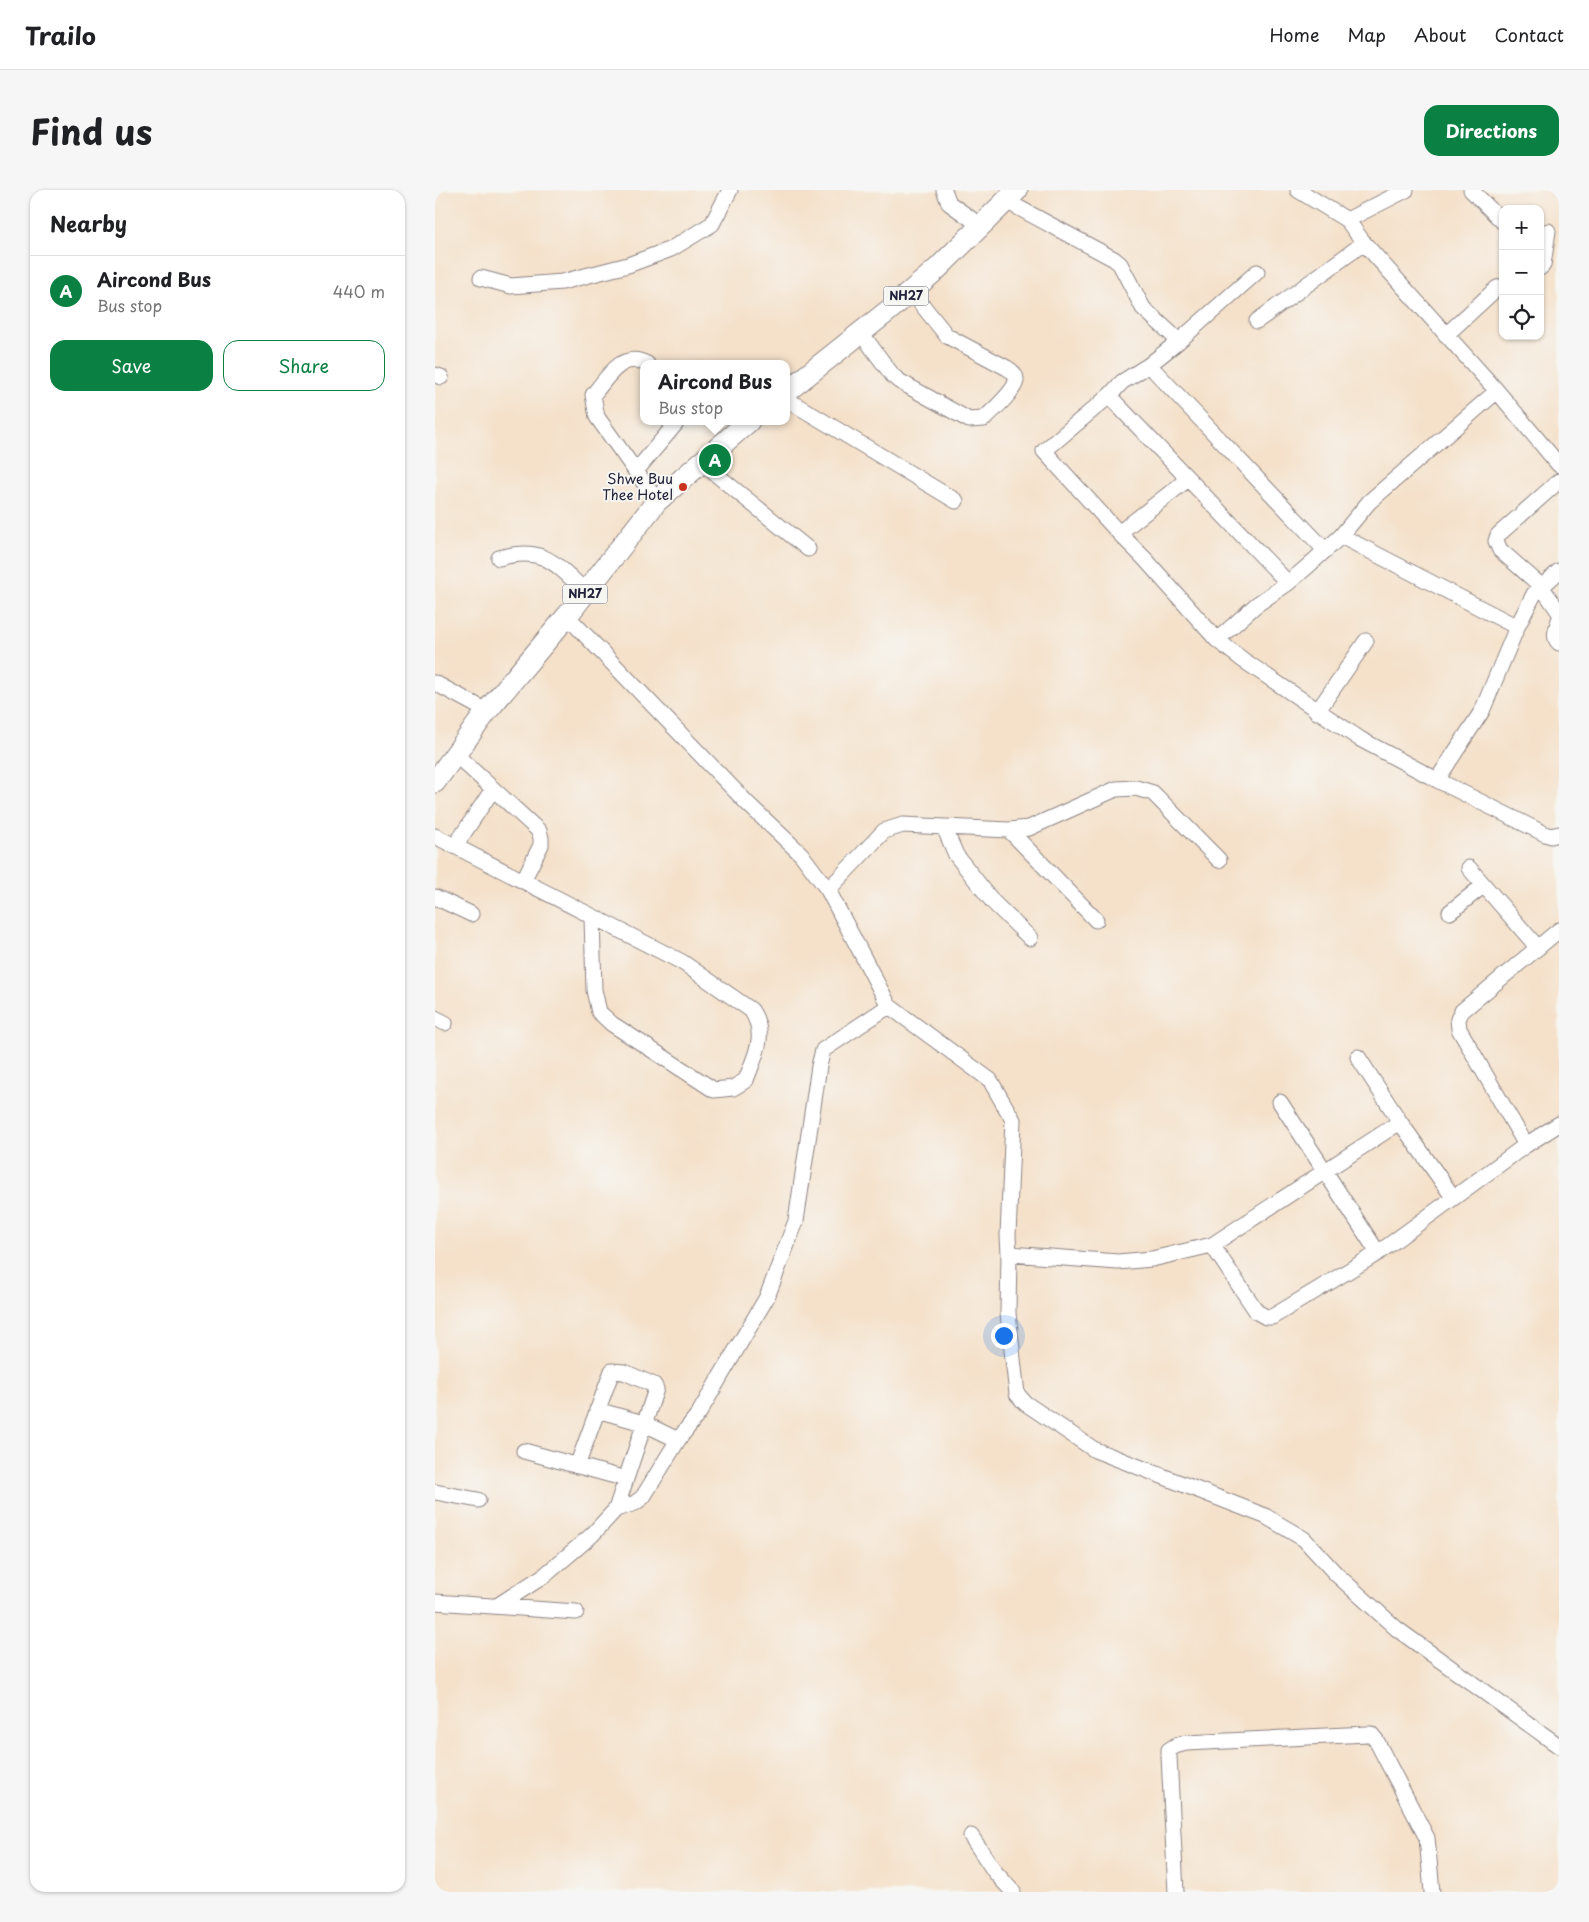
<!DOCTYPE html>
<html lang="en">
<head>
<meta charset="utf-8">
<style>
	:root { --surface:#fff; --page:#f6f6f6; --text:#202124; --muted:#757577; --line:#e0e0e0; --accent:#0b8043 }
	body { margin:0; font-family:"Playpen Sans",sans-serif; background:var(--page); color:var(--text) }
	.controls { position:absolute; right:15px; top:15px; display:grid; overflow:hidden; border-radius:10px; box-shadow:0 1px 4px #0004 }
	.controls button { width:45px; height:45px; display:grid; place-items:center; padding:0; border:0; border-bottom:1px solid var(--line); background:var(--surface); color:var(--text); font:25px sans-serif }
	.you { position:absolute; left:568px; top:1145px; width:18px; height:18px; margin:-12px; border:4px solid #fff; border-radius:50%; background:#1a73e8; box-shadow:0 0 0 8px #1a73e833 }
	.badge { display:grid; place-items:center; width:32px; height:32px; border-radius:50%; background:var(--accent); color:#fff; font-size:16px; font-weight:700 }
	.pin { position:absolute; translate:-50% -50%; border:2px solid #fff; box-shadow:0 1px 5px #0006 }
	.popup { position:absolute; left:205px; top:170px; width:150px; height:65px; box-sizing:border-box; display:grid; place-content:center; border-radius:10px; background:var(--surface); filter:drop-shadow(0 1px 4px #0005); font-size:16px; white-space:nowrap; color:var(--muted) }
	.popup b { font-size:19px; color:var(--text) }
	.popup::after { content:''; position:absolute; left:50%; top:100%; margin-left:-10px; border:10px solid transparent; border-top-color:var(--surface) }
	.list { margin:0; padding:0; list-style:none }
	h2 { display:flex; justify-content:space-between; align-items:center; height:65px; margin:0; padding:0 20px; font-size:21px }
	h2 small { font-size:16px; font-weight:400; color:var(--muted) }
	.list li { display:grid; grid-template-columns:32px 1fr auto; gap:15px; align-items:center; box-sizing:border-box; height:70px; padding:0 20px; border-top:1px solid var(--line) }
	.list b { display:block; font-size:19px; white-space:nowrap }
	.list p { margin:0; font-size:16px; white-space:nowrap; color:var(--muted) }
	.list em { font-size:16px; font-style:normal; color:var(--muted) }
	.actions { display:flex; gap:10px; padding:15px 20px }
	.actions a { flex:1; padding:11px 0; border:1px solid var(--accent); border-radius:15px; text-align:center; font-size:18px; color:var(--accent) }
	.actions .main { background:var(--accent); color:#fff }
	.icon { flex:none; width:28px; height:28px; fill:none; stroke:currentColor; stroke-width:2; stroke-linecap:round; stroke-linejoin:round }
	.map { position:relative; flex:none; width:1124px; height:1702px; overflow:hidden; border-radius:15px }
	header { display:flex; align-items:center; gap:30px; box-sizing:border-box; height:70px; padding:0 25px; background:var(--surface); border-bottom:1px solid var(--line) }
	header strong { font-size:24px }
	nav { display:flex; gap:28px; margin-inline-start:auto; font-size:18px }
	.intro { display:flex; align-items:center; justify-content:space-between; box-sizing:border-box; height:120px; padding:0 30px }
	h1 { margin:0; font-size:35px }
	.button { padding:12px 22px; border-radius:15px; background:var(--accent); color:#fff; font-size:18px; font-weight:700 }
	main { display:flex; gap:30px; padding:0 30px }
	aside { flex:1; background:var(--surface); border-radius:15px; box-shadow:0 1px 4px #0004 }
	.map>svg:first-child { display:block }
</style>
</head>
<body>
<header>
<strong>Trailo</strong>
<nav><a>Home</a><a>Map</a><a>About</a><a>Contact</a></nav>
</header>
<div class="intro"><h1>Find us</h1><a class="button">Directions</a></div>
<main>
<aside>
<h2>Nearby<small></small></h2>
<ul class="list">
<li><span class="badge">A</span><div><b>Aircond Bus</b><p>Bus stop</p></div><em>440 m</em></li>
</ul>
<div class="actions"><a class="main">Save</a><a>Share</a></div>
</aside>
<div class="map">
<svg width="1124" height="1702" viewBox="0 0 1124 1702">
	<rect width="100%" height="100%" fill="#f6f6f2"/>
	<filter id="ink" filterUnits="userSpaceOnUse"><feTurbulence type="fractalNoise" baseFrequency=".02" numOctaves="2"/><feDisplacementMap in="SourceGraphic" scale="10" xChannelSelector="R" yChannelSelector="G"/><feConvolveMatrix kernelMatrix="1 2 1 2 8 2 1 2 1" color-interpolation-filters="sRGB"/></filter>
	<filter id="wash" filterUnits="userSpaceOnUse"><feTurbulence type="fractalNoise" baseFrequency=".0096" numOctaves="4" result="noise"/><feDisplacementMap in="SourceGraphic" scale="20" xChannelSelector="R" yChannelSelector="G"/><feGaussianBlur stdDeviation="1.12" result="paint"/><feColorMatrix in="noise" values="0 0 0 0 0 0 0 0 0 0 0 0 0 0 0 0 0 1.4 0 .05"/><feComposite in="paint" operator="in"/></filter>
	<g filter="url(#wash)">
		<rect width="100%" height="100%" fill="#f5e1ca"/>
	</g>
	<g filter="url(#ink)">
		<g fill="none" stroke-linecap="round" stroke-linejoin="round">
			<!-- minor casing -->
			<g stroke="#8c8282" stroke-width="17">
				<path id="minor" d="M509,0L514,13L546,36
					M863,0L912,30L929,53L1062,201L1124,275
					M1036,0L1068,32
					M571,11L679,69L685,74L708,118L744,151
					M912,30L971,0
					M1105,78L1108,75L1113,41
					M822,82L744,151L714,175L687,192L674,206L609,261L684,343L709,368L782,450L808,470L925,549L1002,590L1110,644L1116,646L1124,644
					M46,88L76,96L127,92L193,75L236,59L277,34L295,0
					M822,131L929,53
					M426,143L458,186L464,191L534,230L549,229C557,221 579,202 581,191C582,185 577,181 572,178L512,146L476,101
					M1011,145L1062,98L1068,96
					M212,174C187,160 172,188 158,205L162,227L222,311
					M714,175L890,360
					M0,185L6,187
					M674,206L853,393
					M351,209L521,311
					M267,273L373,359
					M201,281L243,231
					M1124,291L1063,345L1061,351L1065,360L1106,396L1124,422
					M684,343L753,289
					M906,346L1082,437
					M64,368C108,355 121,374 151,402
					M132,426L312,613L366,664L393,700L454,816L555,890L578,930L573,1045L574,1064L683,1072L717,1069L777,1055L965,932
					M1124,430C1122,438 1117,447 1124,453
					M782,450L821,415L853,393L873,376L906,346L934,312L1062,201
					M0,493L52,521
					M882,522L931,451
					M20,564L104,641L106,648V655L88,691
					M1002,590L1047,521L1082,437L1099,404L1124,381
					M509,637L521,665L558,712L595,748
					M574,640L661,730
					M0,646L247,772L316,820C333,845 320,865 311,890L298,898L279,900L177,834L164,822L159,800L157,727
					M20,656L58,599
					M1034,678L1103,758
					M393,700L449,641L468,635L574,640L594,638L681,599L701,598L718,603L784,670
					M0,707L36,724
					M1015,722L1049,695
					M0,828L10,833
					M923,867L965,932L1018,1007
					M845,912L943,1063
					M1091,955L1024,839L1023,829L1027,821L1124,740
					M777,1055L822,1122L831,1127H837L943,1063L1091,955L1124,934
					M574,1064L573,1123L578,1169L582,1204L590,1213L660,1260L830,1326L869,1349L901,1384L962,1439L1124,1556
					M162,1220L208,1233L243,1250
					M89,1261L191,1289
					M0,1302L43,1310
					M181,1319L200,1313L208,1307L243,1250L264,1223L332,1107L361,1031L384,876L388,860L454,816
					M0,1412L141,1422
					M62,1416L110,1385L157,1345L181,1319L221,1199L219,1195L189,1182L177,1181L142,1276
					M536,1646L560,1682L578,1702
					M741,1702L734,1566V1560L740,1556L751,1553L932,1544H936L941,1550L992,1648L997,1702"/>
			</g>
			<!-- highway casing -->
			<g stroke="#8c8282" stroke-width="23">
				<path id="highway" d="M351,202L453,121L502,79L582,0
					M0,592L52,521L132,426L222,311L314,231"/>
			</g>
			<!-- minor -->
			<use href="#minor" stroke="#fff" stroke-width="15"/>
			<!-- highway -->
			<use href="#highway" stroke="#fff" stroke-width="21"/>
		</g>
	</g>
	<!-- markers -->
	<circle fill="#c8321e" stroke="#f6f6f2" stroke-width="2" cx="248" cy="297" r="5"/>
	<g text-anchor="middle" stroke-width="4" stroke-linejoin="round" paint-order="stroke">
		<!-- shield labels -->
		<g fill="#f6f6f2" stroke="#626272" stroke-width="1">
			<rect x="448.5" y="96.5" width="45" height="19" rx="4"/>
			<rect x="127.5" y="394.5" width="45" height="19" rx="4"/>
		</g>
		<g font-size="12" font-weight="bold" fill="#22223b">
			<text x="471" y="110">NH27</text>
			<text x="150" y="408">NH27</text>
		</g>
		<!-- poi labels -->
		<g font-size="14" fill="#22223b" stroke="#f6f6f2" text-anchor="end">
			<text x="238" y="294">Shwe Buu<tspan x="238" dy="16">Thee Hotel</tspan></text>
		</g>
	</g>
</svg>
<div class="controls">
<button>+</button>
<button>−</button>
<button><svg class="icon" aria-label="locate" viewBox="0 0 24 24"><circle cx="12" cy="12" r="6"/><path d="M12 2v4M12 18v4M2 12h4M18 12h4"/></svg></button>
</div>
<div class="you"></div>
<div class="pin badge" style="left:280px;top:270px">A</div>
<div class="popup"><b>Aircond Bus</b>Bus stop</div>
</div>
</main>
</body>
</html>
